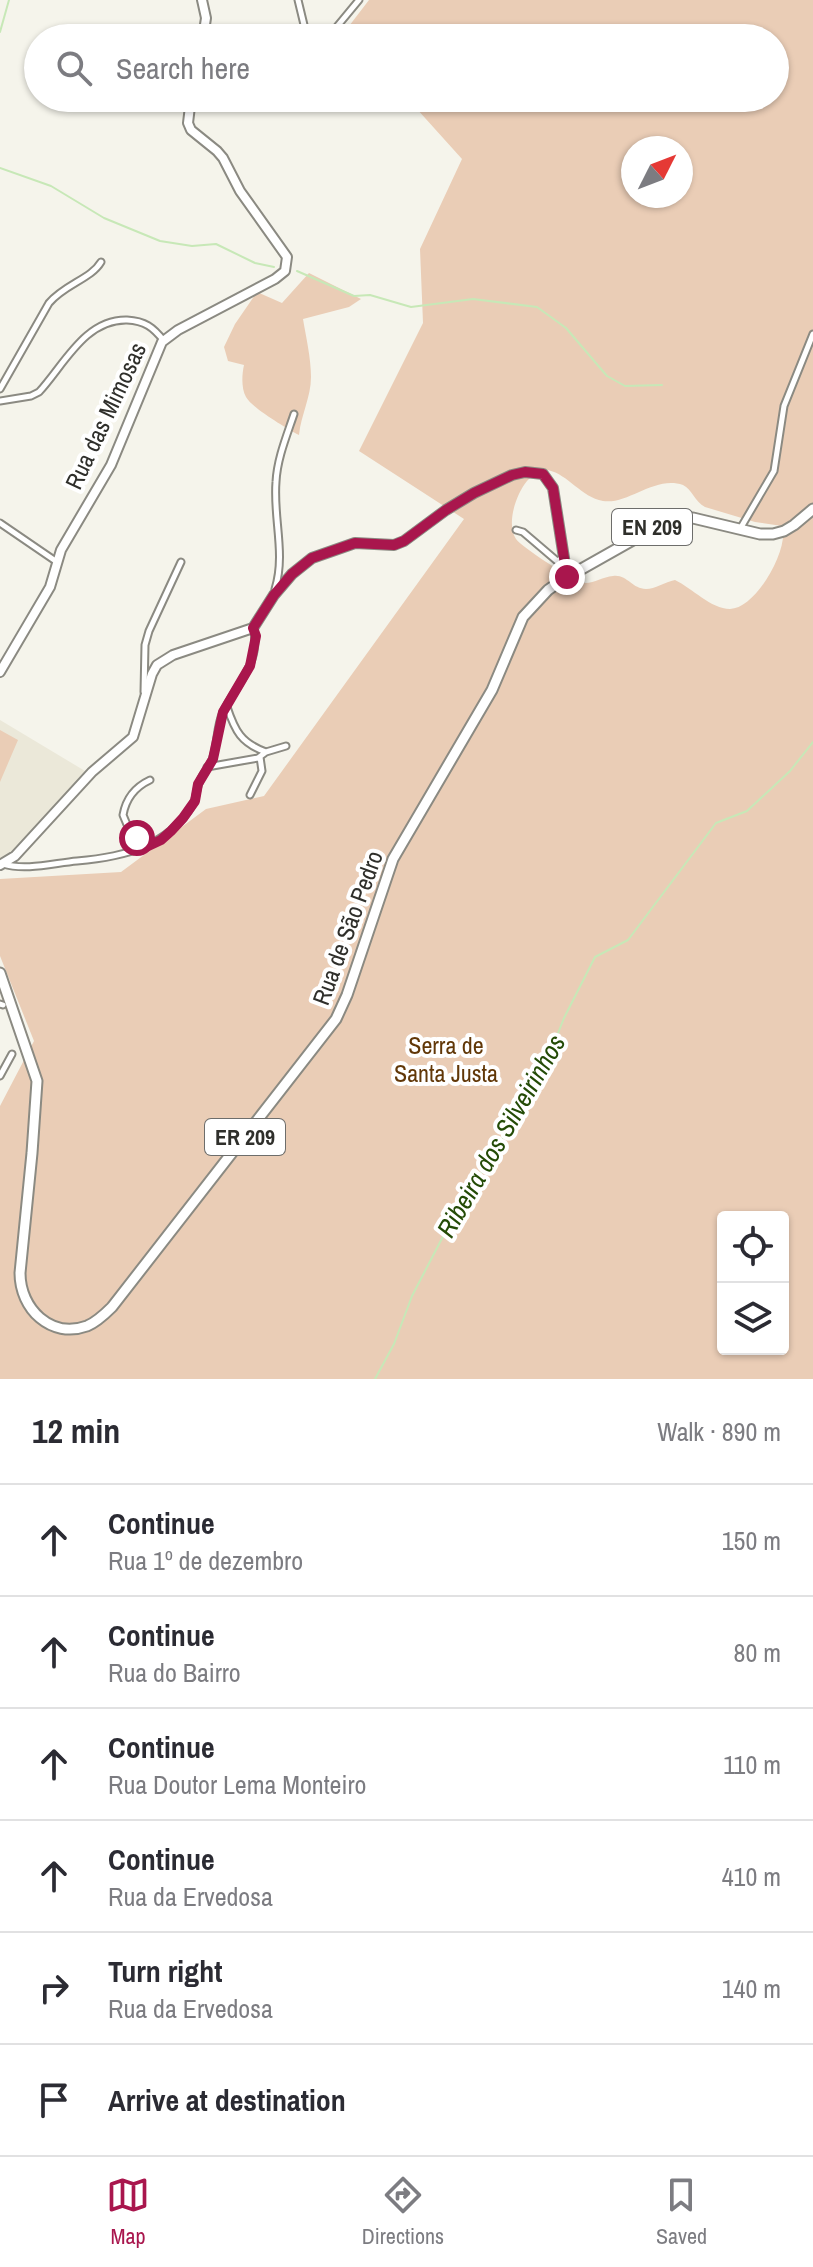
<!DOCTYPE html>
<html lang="en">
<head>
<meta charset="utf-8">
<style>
	:root { --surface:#fff; --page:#f7f7f7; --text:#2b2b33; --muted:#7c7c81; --line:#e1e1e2; --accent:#a9164d }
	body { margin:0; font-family:"Archivo Narrow",sans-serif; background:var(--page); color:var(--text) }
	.controls { position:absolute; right:24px; bottom:24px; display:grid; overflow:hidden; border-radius:8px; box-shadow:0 2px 6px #0004 }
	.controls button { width:72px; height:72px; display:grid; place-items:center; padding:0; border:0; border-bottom:2px solid var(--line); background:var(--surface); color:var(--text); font:40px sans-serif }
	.compass { position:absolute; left:621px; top:136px; width:72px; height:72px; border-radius:50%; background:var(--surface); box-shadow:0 2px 6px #0004; rotate:48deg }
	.stop { position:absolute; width:24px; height:24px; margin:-18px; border:6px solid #a9164d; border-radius:50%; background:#fff }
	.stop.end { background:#a9164d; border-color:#fff; box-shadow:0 2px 8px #0008 }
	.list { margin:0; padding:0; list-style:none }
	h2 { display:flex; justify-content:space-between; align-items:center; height:104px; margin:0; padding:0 32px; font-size:34px }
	h2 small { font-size:26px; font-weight:400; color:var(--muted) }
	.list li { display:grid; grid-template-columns:52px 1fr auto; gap:24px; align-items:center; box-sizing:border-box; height:112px; padding:0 32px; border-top:2px solid var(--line) }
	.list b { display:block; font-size:30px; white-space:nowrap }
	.list p { margin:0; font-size:26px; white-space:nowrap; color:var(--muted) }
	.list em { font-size:26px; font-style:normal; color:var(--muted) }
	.icon { flex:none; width:44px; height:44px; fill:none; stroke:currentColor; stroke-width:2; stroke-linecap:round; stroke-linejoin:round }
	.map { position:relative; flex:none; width:813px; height:1379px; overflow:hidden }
	.search { position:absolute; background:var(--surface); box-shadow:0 2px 6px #0004; left:24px; right:24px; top:24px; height:88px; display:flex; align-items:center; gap:20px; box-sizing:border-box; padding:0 28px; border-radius:44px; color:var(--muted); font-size:30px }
	.sheet { height:776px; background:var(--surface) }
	nav { display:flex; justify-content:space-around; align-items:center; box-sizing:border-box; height:112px; border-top:2px solid var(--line); background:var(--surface); font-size:22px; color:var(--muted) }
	nav a { display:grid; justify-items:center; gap:4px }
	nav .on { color:var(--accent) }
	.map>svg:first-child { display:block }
</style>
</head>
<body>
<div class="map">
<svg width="813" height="1379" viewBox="0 0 813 1379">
	<rect width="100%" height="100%" fill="#f5f4eb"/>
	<!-- built -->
	<path fill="#ebe8d9" d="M0,720L85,771L40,826L10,856L0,859Z"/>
	<!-- green -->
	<path fill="#eacdb6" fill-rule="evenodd" d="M369,0H813V1379H0V1106L34,1041L0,956V879L121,872L206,809L264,796L464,519L359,451L423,323L420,249L462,159L407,98H775V38H353L346,30ZM633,148H681V196H633ZM548,470C569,475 581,497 603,501C628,505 655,475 683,485C692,489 695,502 705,507L755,522L782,526C790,548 756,609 730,609C711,609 692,588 675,580C665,582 655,589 646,589C632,589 627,574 613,576C600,577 590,587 577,581C566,575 523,548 516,539C506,524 516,494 527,481C532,475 540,472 548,470ZM723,1217H783V1349H723Z
		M309,273L361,299L349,307L303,319C306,337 311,358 311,377C311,397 301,415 299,435C286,428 252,408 246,397C241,388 242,374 244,365L228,361L224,347L235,324L257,292L282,303Z
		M0,730L18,740L0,782Z"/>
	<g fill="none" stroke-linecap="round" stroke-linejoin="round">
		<!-- stream -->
		<path stroke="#c7e8b7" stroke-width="2" d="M0,32L9,0
			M0,168L51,186L104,218L160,241L192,246L216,244L255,263L274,267
			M297,271L354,296L370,295L411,307L473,299L537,307L566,328L607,376L625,386L662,385
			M375,1379L394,1344L412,1296L450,1223L539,1081L564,1018L595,957L628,940L716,823L747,811L790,771L813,742"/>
		<!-- street casing -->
		<g stroke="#8b8a82" stroke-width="9">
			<path id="street" d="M298,0L305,29L316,38L330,35L359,0
				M0,389L49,303C65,284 91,279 101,262
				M0,401L31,396L39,392C64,365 85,319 127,320C145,321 153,327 164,341
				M0,523L57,562
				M740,529L774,471L784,406L813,334
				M516,530L523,532L557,561L563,558
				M275,589C286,554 273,518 276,482C277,459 287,435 294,414
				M144,692L145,645L149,631L181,562
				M227,707C235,731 241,743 266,752L286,746
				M207,767L258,758L266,752
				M250,795L262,771L260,757
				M144,848L128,827L123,815C126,798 135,787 150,780
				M3,864C26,871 54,863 77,861C123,857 168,847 193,804C197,797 196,788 200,781C203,773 209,767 212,760C218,745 216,727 223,712C237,684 262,661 253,628
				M0,1004L3,1005
				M0,1076L12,1054"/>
		</g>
		<!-- secondary casing -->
		<g stroke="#8b8a82" stroke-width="12">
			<path id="secondary" d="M202,0L206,18L203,38
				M0,672L50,587L61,550L111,465L162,342L178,330L275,279L285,271L287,257L240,191L223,158L217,151L191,130L188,123L191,98
				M0,865L15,856L92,772L133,737L152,674L157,665L173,655L253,628L274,595L292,574L312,558L355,543L394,545L404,541L446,510L474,493L512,475L525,472L543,474L553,488L567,577"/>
		</g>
		<!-- primary casing -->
		<g stroke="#8b8a82" stroke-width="13">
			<path id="primary" d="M0,973L37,1081L32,1153L20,1273C20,1309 51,1339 87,1326C97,1322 105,1314 112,1307L336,1019L347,995L393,859L492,690L523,617L548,590L562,580L670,519L693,518L760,534H773L784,531L794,525L813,509"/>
		</g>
		<!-- street -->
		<use href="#street" stroke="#fff" stroke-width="5"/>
		<!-- secondary -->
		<use href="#secondary" stroke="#fff" stroke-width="8"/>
		<!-- primary -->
		<use href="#primary" stroke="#fff" stroke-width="9"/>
	</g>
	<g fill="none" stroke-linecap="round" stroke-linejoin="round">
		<!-- route -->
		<path stroke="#a9164d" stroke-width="10" d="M137,838L144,848L161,840L171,831L183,818L195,801L198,784L213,759L223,712L250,666L256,636L253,628L274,595L292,574L312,558L355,543L394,545L404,541L446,510L474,493L512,475L525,472L543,474L553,488L567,577"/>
	</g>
	<g text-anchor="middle" stroke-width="8" stroke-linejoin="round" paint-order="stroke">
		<!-- shield labels -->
		<g fill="#fff" stroke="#6d6d6b" stroke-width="2">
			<rect x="612" y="509" width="80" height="36" rx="6"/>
			<rect x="205" y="1119" width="80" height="36" rx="6"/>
		</g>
		<g font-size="22" font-weight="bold" fill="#2f2f2b">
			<text x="652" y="535">EN 209</text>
			<text x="245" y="1145">ER 209</text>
		</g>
		<!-- street labels -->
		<g font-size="24" fill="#2f2f2b" stroke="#fff">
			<text transform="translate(106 416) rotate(-65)" y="8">Rua das Mimosas</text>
			<text transform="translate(348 928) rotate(-70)" y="8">Rua de São Pedro</text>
		</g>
		<!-- park labels -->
		<g font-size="24" fill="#613707" stroke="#fff">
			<text x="446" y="1054">Serra de<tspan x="446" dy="28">Santa Justa</tspan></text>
		</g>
		<!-- water labels -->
		<g font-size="26" font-style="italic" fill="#244b06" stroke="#fff">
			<text transform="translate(501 1136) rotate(-60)" y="9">Ribeira dos Silveirinhos</text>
		</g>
	</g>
</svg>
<div class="controls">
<button><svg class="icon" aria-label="locate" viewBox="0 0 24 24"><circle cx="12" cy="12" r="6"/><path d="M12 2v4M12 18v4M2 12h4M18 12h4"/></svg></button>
<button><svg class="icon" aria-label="layers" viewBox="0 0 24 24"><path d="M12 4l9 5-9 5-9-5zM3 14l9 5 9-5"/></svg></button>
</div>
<svg class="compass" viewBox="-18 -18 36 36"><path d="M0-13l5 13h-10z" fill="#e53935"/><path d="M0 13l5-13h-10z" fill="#7c7c81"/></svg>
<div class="stop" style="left:137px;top:838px"></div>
<div class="stop end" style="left:567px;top:577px"></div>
<div class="search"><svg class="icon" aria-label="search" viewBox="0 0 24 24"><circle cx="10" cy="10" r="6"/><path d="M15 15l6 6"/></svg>Search here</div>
</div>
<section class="sheet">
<h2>12 min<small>Walk · 890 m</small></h2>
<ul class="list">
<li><svg class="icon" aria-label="ahead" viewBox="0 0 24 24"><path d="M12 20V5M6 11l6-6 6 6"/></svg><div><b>Continue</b><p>Rua 1º de dezembro</p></div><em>150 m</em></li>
<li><svg class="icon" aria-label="ahead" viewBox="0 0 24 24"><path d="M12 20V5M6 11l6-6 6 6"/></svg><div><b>Continue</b><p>Rua do Bairro</p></div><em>80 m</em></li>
<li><svg class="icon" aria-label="ahead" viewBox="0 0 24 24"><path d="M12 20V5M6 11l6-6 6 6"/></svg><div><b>Continue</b><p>Rua Doutor Lema Monteiro</p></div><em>110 m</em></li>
<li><svg class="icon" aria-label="ahead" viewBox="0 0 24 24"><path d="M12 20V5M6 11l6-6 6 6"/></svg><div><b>Continue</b><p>Rua da Ervedosa</p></div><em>410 m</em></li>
<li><svg class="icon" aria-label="right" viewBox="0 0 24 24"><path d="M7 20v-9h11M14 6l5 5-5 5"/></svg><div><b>Turn right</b><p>Rua da Ervedosa</p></div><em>140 m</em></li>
<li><svg class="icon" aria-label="arrive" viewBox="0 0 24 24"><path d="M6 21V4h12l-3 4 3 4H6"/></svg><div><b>Arrive at destination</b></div></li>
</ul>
</section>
<nav>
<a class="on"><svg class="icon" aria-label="map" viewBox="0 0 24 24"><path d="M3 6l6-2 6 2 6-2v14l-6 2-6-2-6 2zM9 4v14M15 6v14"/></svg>Map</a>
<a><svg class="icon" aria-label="directions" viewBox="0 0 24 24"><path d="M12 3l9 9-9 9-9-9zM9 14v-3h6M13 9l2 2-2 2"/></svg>Directions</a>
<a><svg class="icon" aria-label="saved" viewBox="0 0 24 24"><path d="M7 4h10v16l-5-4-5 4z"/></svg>Saved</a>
</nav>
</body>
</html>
